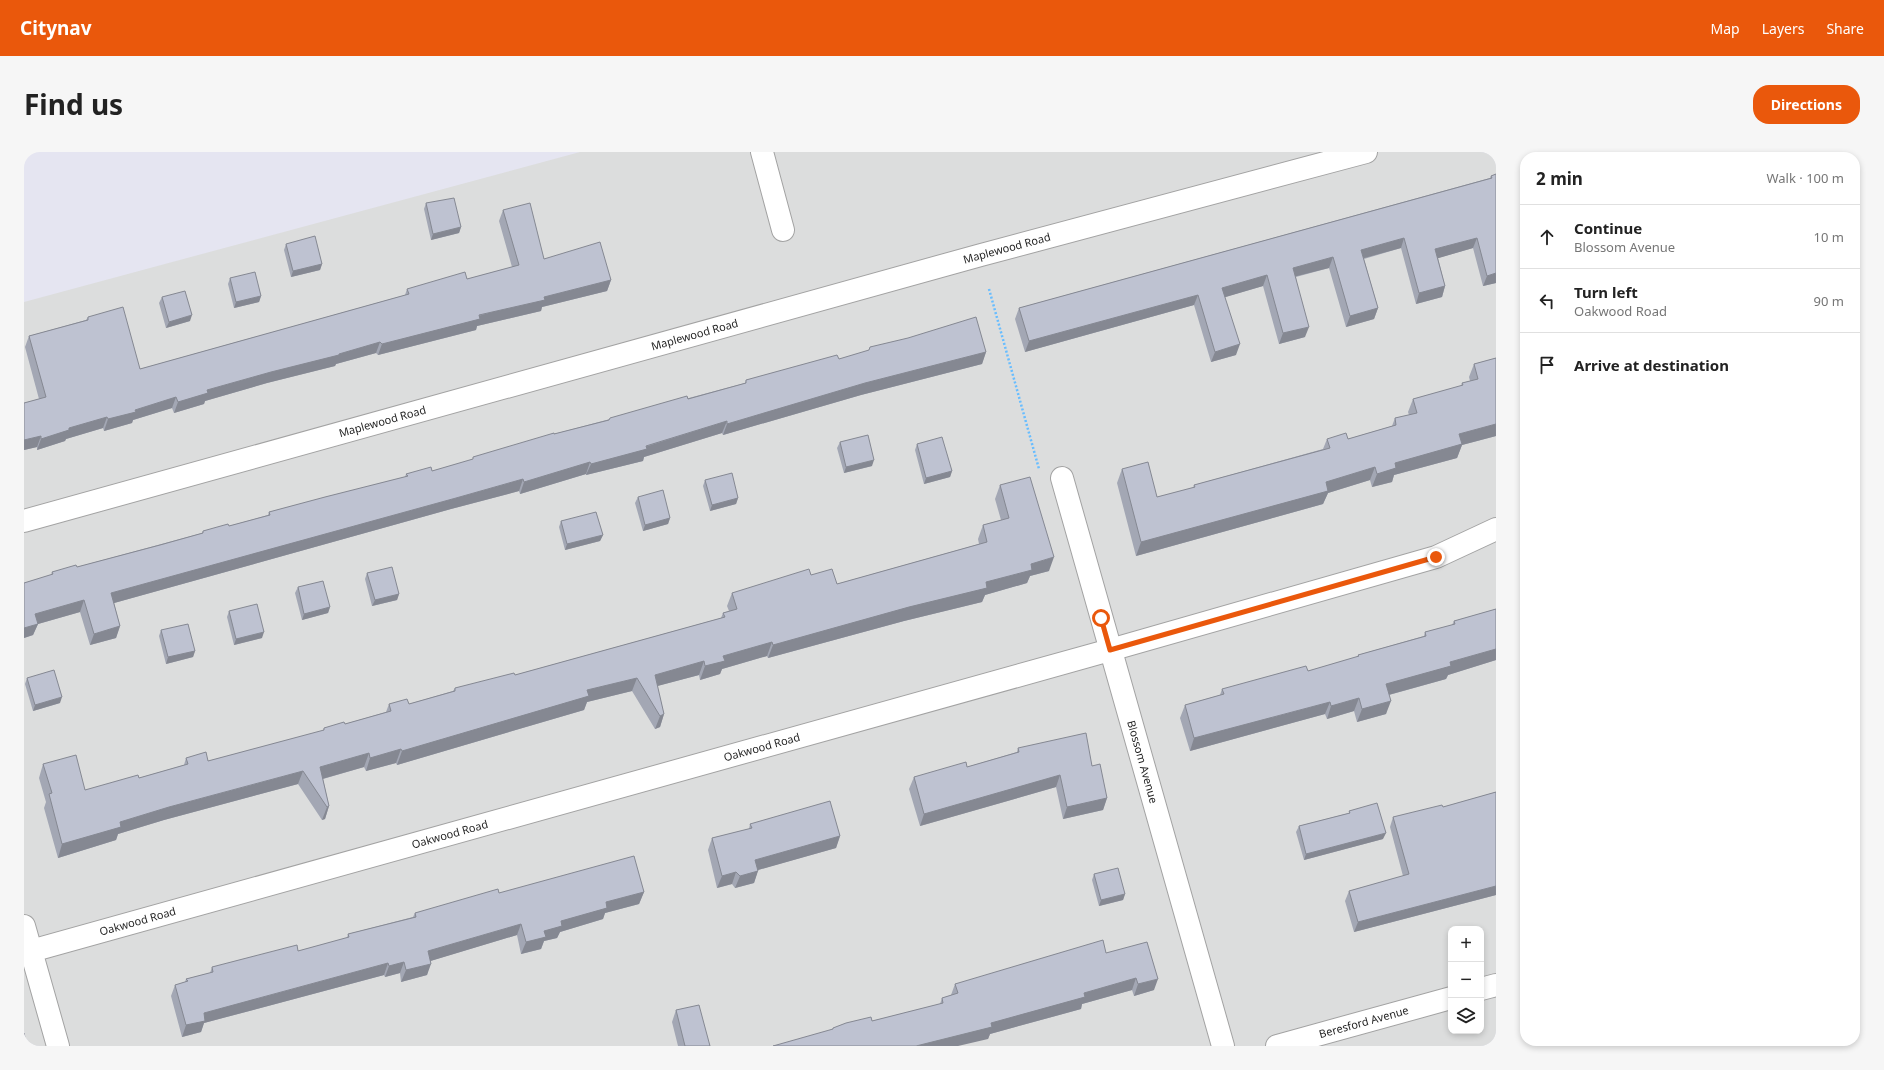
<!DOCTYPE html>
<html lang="en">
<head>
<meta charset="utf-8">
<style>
	:root { --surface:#fff; --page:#f6f6f6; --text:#222; --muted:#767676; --line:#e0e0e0; --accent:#ea580c }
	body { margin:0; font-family:"Noto Sans",sans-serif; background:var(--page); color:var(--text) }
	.controls { position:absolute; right:12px; bottom:12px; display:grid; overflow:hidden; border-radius:8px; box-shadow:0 2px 6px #0003 }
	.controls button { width:36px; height:36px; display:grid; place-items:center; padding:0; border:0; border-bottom:1px solid var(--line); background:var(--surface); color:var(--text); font:20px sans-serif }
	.stop { position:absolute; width:12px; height:12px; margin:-9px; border:3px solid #ea580c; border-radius:50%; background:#fff }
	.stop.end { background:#ea580c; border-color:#fff; box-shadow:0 1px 4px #0008 }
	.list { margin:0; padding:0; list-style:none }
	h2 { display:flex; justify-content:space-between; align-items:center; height:52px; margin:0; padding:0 16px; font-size:17px }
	h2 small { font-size:13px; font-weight:400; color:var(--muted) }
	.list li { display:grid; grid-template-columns:26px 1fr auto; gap:12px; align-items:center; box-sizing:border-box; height:64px; padding:0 16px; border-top:1px solid var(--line) }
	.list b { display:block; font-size:15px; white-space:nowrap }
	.list p { margin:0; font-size:13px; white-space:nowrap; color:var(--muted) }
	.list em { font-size:13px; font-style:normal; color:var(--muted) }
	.icon { flex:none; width:22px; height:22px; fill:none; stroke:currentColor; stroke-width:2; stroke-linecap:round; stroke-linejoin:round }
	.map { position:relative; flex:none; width:1472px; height:894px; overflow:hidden; border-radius:16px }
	header { display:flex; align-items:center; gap:24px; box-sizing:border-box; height:56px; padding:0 20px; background:var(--accent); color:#fff }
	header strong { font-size:19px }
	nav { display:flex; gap:22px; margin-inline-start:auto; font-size:14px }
	.intro { display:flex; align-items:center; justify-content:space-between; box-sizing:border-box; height:96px; padding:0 24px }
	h1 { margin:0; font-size:28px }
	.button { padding:10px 18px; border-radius:16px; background:var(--accent); color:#fff; font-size:14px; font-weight:700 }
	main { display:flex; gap:24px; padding:0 24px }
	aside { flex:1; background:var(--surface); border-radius:16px; box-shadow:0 2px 6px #0003 }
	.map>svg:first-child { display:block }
</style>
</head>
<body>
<header>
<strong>Citynav</strong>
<nav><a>Map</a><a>Layers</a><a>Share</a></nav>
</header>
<div class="intro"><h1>Find us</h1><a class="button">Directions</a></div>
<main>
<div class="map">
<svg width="1472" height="894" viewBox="0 0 1472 894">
	<rect width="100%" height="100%" fill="#e5e5f1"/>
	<!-- residential -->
	<path fill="#dcdddd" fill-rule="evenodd" d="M556,0H1472V894H0V150ZM1427,777H1457V879H1427Z"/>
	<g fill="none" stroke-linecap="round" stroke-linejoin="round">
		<!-- minor casing -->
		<g stroke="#a3a3a3" stroke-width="24">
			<g id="minor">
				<path d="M738,0L759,78"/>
				<path id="s1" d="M1038,326L1199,894"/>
				<path id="s2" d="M0,369L957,103L1342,0"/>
				<path d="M0,774L34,894"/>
				<path id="s3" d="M0,801L1086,498L1412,405L1472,377"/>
				<path d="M1457,837L1472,833"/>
				<path id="s4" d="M1253,894L1427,846"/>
			</g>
		</g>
		<!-- path -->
		<path stroke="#68bdff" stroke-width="2.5" stroke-dasharray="2 2" stroke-linecap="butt" d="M965,137L1015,317"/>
		<!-- minor -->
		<use href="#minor" stroke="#fff" stroke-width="22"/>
	</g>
	<!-- wall -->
	<path fill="#a3a7b4" d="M1472,22V131L1459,134L1449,96L1414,106L1421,134L1418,145L1392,152L1377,96L1340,107L1354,156L1350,167L1322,175L1305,116L1272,125L1281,185L1255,192L1239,134L1201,145L1212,203L1187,210L1170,153L1001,200L991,167L995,156L1466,26L1467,24Z
		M402,51L437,75L435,81L407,88L400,57Z
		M479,58L520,107L587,128L583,139L518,155L517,159L453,174L452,178L354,203L352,201L312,212L311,214L243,231L181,249L180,252L150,261L148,256L109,268L108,271L80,279L79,276L42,287L41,289L13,298V295L0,298V251L15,247L1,195L5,184L62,168L64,165L116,217L381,143L383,137L443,127L488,115L475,69Z
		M262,92L298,112L296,118L267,125L260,98Z
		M206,126L237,144L235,150L210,156L204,132Z
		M138,145L166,169L142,176L135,151Z
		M962,200L958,212L837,243L699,283L698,281L620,305L619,309L562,323V322L496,342L495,339L427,357L90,451L96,474L92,486L66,493L56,460L14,472L9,483L0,486V431L27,423L28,420L53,415L178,381L179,379L205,374L244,363L245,360L381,325L382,322L408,319L448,308L530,282L721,231L722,228L815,207Z
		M1472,206V284L1438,293L1433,306L1370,323L1368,330L1348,335L1346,328L1304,341L1299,352L1112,404L1093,331L1098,317L1133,345L1169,336L1170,333L1299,297L1303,287H1324L1368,274L1371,266L1385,263L1384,260L1389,247L1437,234L1438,231L1446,229L1445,225L1450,212Z
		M816,290L848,314L820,321L813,296Z
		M893,292L928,319L926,325L900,332L891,298Z
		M681,328L714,346L712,352L686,359L679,334Z
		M976,333L1025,419L1006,424L1003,431L961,443L958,450L880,469L744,506L743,504L698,517L696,522L676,528L675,523L633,534L640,562L636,575L631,577L608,539L563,550L560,558L373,613L372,611L342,619L340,615L299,627L305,654L301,667L298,668L274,632L140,668L94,682L92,688L34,706L20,656L22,650L15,626L19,612L61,638L115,626L160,613L162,606L184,609L299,579L300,576L321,572L362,560L365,552H385L429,539L431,536L491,523L697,466L699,461L705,459L703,454L708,441L787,423L813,432L955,392L954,387L959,373L977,368L971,347Z
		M614,345L646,366L644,372L619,379L611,351Z
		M537,369L579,383L576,389L541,398L535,375Z
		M343,421L375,442L373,448L348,454L341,427Z
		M274,435L306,455L304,461L278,468L271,441Z
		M1472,457V508L1424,523L1422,527L1365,543L1362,562L1333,570L1330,559L1303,567L1301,562L1166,599L1156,566L1161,553L1196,543L1198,537L1284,519L1333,505L1334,503L1400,484L1401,480L1428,473L1430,469Z
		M205,459L238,486L210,493L203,465Z
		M137,478L171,499L169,505L142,512L135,484Z
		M3,526L36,551L9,559L1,532Z
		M994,596L1068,614L1083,646L1079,658L1039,667L1032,635L896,674L885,637L890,625L943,615L993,600Z
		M1472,640V743L1330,780L1321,749L1325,739L1379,724L1366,675L1369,665L1419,655Z
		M1325,659L1359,687L1280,708L1272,680L1275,674L1325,661Z
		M726,672L816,684L812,696L734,718L730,731L711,736L708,732L693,736L684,698L688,686L725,677Z
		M1070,722L1101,742L1099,748L1075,754L1068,728Z
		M620,740L615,752L581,761L579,767L536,780L533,786L520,789L517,797L497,802L493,783L406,809L403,823L377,830L376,821L361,825L360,823L180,871L177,880L158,885L147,844L151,833L161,830L162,827L186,821L188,815L274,799L323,786L324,782L389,765L391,761L475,741Z
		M1082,801L1130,838L1110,844L1108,838L1058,852L1057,857L966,882L964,887L808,878L809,876L848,869L916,852L918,846L927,843L931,832Z
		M652,858L686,894H654L648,870Z"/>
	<!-- shaded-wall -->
	<path fill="#858892" d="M437,75L435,81L407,88L409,82Z
		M1380,86L1377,96L1333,108L1337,98Z
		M1453,86L1449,96L1408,108L1411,97Z
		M1309,105L1305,116L1265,126L1269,116Z
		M298,112L296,118L267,125L269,119Z
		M1472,121V131L1459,134L1463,124Z
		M1243,123L1239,134L1195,147L1198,136Z
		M587,128L583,139L518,155L517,159L453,174L452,178L354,203L358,192L520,145Z
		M1421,134L1418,145L1392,152L1395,141Z
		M1174,143L1170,153L1001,200L1005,189Z
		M237,144L235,150L210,156L212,150Z
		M1354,156L1350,167L1322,175L1326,164Z
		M168,163L166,169L142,176L145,170Z
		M1285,175L1281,185L1255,192L1259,181Z
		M356,190L352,201L312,212L311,214L243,231L181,249L180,252L150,261L154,250L183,238L247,220L315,202Z
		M1216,192L1212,203L1187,210L1191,200Z
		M962,200L958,212L837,243L699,283L703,272L841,231Z
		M152,245L148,256L109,268L108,271L80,279L84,267L111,258Z
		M83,265L79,276L42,287L41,289L13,298L17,287L45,276Z
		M703,269L698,281L620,305L619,309L562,323L567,312Z
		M1472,272V284L1438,293L1433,306L1370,323L1368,330L1348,335L1353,322L1371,311L1435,282Z
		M17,284L13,295L0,298V288Z
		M850,308L848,314L820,321L822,315Z
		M566,310L562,322L496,342L500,330Z
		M1351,315L1346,328L1304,341L1299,352L1112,404L1117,390L1302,330Z
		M928,319L926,325L900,332L902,326Z
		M499,327L495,339L427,357L83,453L87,441L432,346Z
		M714,346L712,352L686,359L688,353Z
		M646,366L644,372L619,379L621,373Z
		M579,383L576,389L541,398L543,392Z
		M1030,405L1025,419L1006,424L1003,431L961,443L958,450L880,469L744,506L749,493L962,430L1007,412Z
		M375,442L373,448L348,454L351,448Z
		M60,448L56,460L7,474L11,462Z
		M306,455L304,461L278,468L280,462Z
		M14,472L9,483L0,486V476Z
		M96,474L92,486L66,493L70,482Z
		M240,480L238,486L210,493L212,487Z
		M748,490L743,504L698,517L696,522L676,528L681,514L699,504Z
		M1472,497V508L1424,523L1422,527L1357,545L1362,532L1426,510Z
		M171,499L169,505L142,512L144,505Z
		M680,509L675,523L626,536L631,523Z
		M613,526L608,539L563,550L560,558L373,613L378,599L563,538Z
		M38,545L36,551L9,559L11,553Z
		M1335,546L1330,559L1303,567L1307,554Z
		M1367,549L1362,562L1333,570L1338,557Z
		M1306,550L1301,562L1166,599L1170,586Z
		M640,562L636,575L631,577L636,564Z
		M377,597L372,611L342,619L346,606Z
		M345,601L340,615L291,629L296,615Z
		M279,619L274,632L140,668L94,682L92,688L34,706L38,692L96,670L145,655Z
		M1036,623L1032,635L896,674L900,662Z
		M1083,646L1079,658L1039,667L1043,655Z
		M305,654L301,667L298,668L303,655Z
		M1362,681L1359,687L1280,708L1282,702Z
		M816,684L812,696L727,720L731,708Z
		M734,719L730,731L711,736L716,724Z
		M712,720L708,732L693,736L698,724Z
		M1472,734V743L1330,780L1334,770Z
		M620,740L615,752L581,761L579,767L536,780L533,786L520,789L517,797L497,802L502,790L537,769L582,750Z
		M1101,742L1099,748L1075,754L1077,748Z
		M497,772L493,783L400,811L404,799Z
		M380,810L376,821L361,825L365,814Z
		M364,811L360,823L180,871L177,880L158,885L162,873L180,861Z
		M407,812L403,823L377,830L382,818Z
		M1112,826L1108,838L1058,852L1057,857L966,882L964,887L934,894H892L1060,841Z
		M1134,827L1130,838L1110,844L1114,832Z"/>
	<!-- building -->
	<path fill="#bec2d1" stroke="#858892" d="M1472,22V121L1463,124L1453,86L1411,97L1421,134L1395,141L1380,86L1337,98L1354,156L1326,164L1309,105L1269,116L1285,175L1259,181L1243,123L1198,136L1216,192L1191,200L1174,143L1005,189L995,156L1468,26L1467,24Z
		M430,46L437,75L409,82L402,51Z
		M506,51L520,107L576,90L587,128L520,145L521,148L455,163L456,167L358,192L356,190L315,202V203L247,220L183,238L184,241L154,250L152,245L111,258L112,260L84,267L83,265L45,276V278L17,287V284L0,288V251L22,245L5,184L64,168V165L99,155L116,217L385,142L383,137L441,120L443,127L495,113L479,58Z
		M291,84L298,112L269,119L262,92Z
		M231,120L237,144L212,150L206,126Z
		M161,139L168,163L145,170L138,145Z
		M952,165L962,200L841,231L703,272V269L622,294L623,297L567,312L566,310L500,330L499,327L432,346L87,441L96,474L70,482L60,448L11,462L14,472L0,476V431L29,422L28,420L52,413L53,415L136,393L179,381V379L204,372L205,374L246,363L245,360L301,345L384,324L382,322L407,315L408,319L449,307V305L530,281V282L585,268L586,266L663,244L664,247L722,231V228L813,203L815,207L845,198L846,195L884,186Z
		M1472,206V272L1435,282L1438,292L1371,311L1372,316L1353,322L1351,315L1302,330L1304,339L1117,390L1098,317L1124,310L1133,345L1171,335L1170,333L1306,296L1303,287L1322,281L1324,287L1372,273L1371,266L1393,261L1389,247L1439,233L1438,231L1454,227L1450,212Z
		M844,283L850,308L822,315L816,290Z
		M918,285L928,319L902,326L893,292Z
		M708,321L714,346L688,353L681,328Z
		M1006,325L1030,405L1007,412L1008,418L962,430L963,436L885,455L749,493L748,490L699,504L701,509L681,514L680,509L631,523L640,562L636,564L613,526L563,538L565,544L378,599L377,597L346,606L345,601L296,615L305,654L303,655L279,619L145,655L96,670L97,675L38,692L25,642L28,641L19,612L52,603L61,638L114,623L115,626L164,612L162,606L182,600L184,609L300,578V576L320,570L321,572L367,559L365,552L383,547L385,552L431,539V536L490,521L491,523L701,465L699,461L713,457L708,441L785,417L787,423L808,417L813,432L963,390L959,373L985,366L976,333Z
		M639,338L646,366L621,373L614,345Z
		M572,360L579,383L543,392L537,369Z
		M368,415L375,442L351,448L343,421Z
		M299,429L306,455L280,462L274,435Z
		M233,452L240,480L212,487L205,459Z
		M1472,457V497L1426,510L1427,514L1362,532L1367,549L1338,557L1335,546L1307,554L1306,550L1170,586L1161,553L1200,542L1198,537L1282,514L1284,519L1335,504L1334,503L1402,484L1401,480L1431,472L1430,469Z
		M164,472L171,499L144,505L137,478Z
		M30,518L38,545L11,553L3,526Z
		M1062,581L1068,614L1076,612L1083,646L1043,655L1036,623L900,662L890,625L942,610L943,615L995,600L994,596Z
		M1472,640V734L1334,770L1325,739L1385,722L1369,665L1418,653L1419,655Z
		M806,649L816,684L731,708L734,719L716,724L712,720L698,724L688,686L728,676L726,672Z
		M1353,651L1362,681L1282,702L1275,674L1326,661L1325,659Z
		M610,704L620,740L582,750L583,756L537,769L538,774L520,779L522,785L502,790L497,772L404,799L407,812L382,818L380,810L365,814L364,811L180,861L181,869L162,873L151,833L164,829L162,827L189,820L188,815L273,793L274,799L325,785L324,782L392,765L391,761L474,737L475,741Z
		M1094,716L1101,742L1077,748L1070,722Z
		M1079,788L1082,801L1123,790L1134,827L1114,832L1112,826L1060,841L1061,845L967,871L968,875L892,894H749L809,877V876L822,871L847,865L848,869L919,851L918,846L934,841L931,832Z
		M675,853L686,894H661L652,858Z
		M0,881L3,894H0Z"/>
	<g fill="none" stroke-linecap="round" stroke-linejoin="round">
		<!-- route -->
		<path stroke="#ea580c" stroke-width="5" d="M1077,466L1086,498L1412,405"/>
	</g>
	<g text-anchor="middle" stroke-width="4" stroke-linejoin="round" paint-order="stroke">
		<!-- street labels -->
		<g font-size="11" fill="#1f1f1f" stroke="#fff">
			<text dy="4" stroke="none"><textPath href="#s2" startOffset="1020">Maplewood Road</textPath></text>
			<text dy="4" stroke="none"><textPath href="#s2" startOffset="696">Maplewood Road</textPath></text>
			<text dy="4" stroke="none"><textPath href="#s2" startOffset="372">Maplewood Road</textPath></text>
			<text dy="4" stroke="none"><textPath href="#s3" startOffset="766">Oakwood Road</textPath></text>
			<text dy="4" stroke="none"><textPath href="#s1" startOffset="295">Blossom Avenue</textPath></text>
			<text dy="4" stroke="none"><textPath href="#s3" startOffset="442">Oakwood Road</textPath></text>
			<text dy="4" stroke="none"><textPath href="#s3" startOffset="118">Oakwood Road</textPath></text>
			<text dy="4" stroke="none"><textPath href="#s4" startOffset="90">Beresford Avenue</textPath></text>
		</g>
	</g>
</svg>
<div class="controls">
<button>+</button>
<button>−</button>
<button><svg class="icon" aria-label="layers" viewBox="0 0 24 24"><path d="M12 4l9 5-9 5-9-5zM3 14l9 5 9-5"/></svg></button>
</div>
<div class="stop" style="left:1077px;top:466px"></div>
<div class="stop end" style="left:1412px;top:405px"></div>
</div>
<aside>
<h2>2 min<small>Walk · 100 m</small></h2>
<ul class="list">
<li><svg class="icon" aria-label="ahead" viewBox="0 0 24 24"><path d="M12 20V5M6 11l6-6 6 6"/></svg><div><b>Continue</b><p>Blossom Avenue</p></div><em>10 m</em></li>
<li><svg class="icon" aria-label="left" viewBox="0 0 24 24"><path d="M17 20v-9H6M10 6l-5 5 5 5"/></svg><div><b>Turn left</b><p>Oakwood Road</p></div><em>90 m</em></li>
<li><svg class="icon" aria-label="arrive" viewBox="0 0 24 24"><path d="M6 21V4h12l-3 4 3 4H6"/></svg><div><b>Arrive at destination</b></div></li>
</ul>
</aside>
</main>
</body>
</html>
